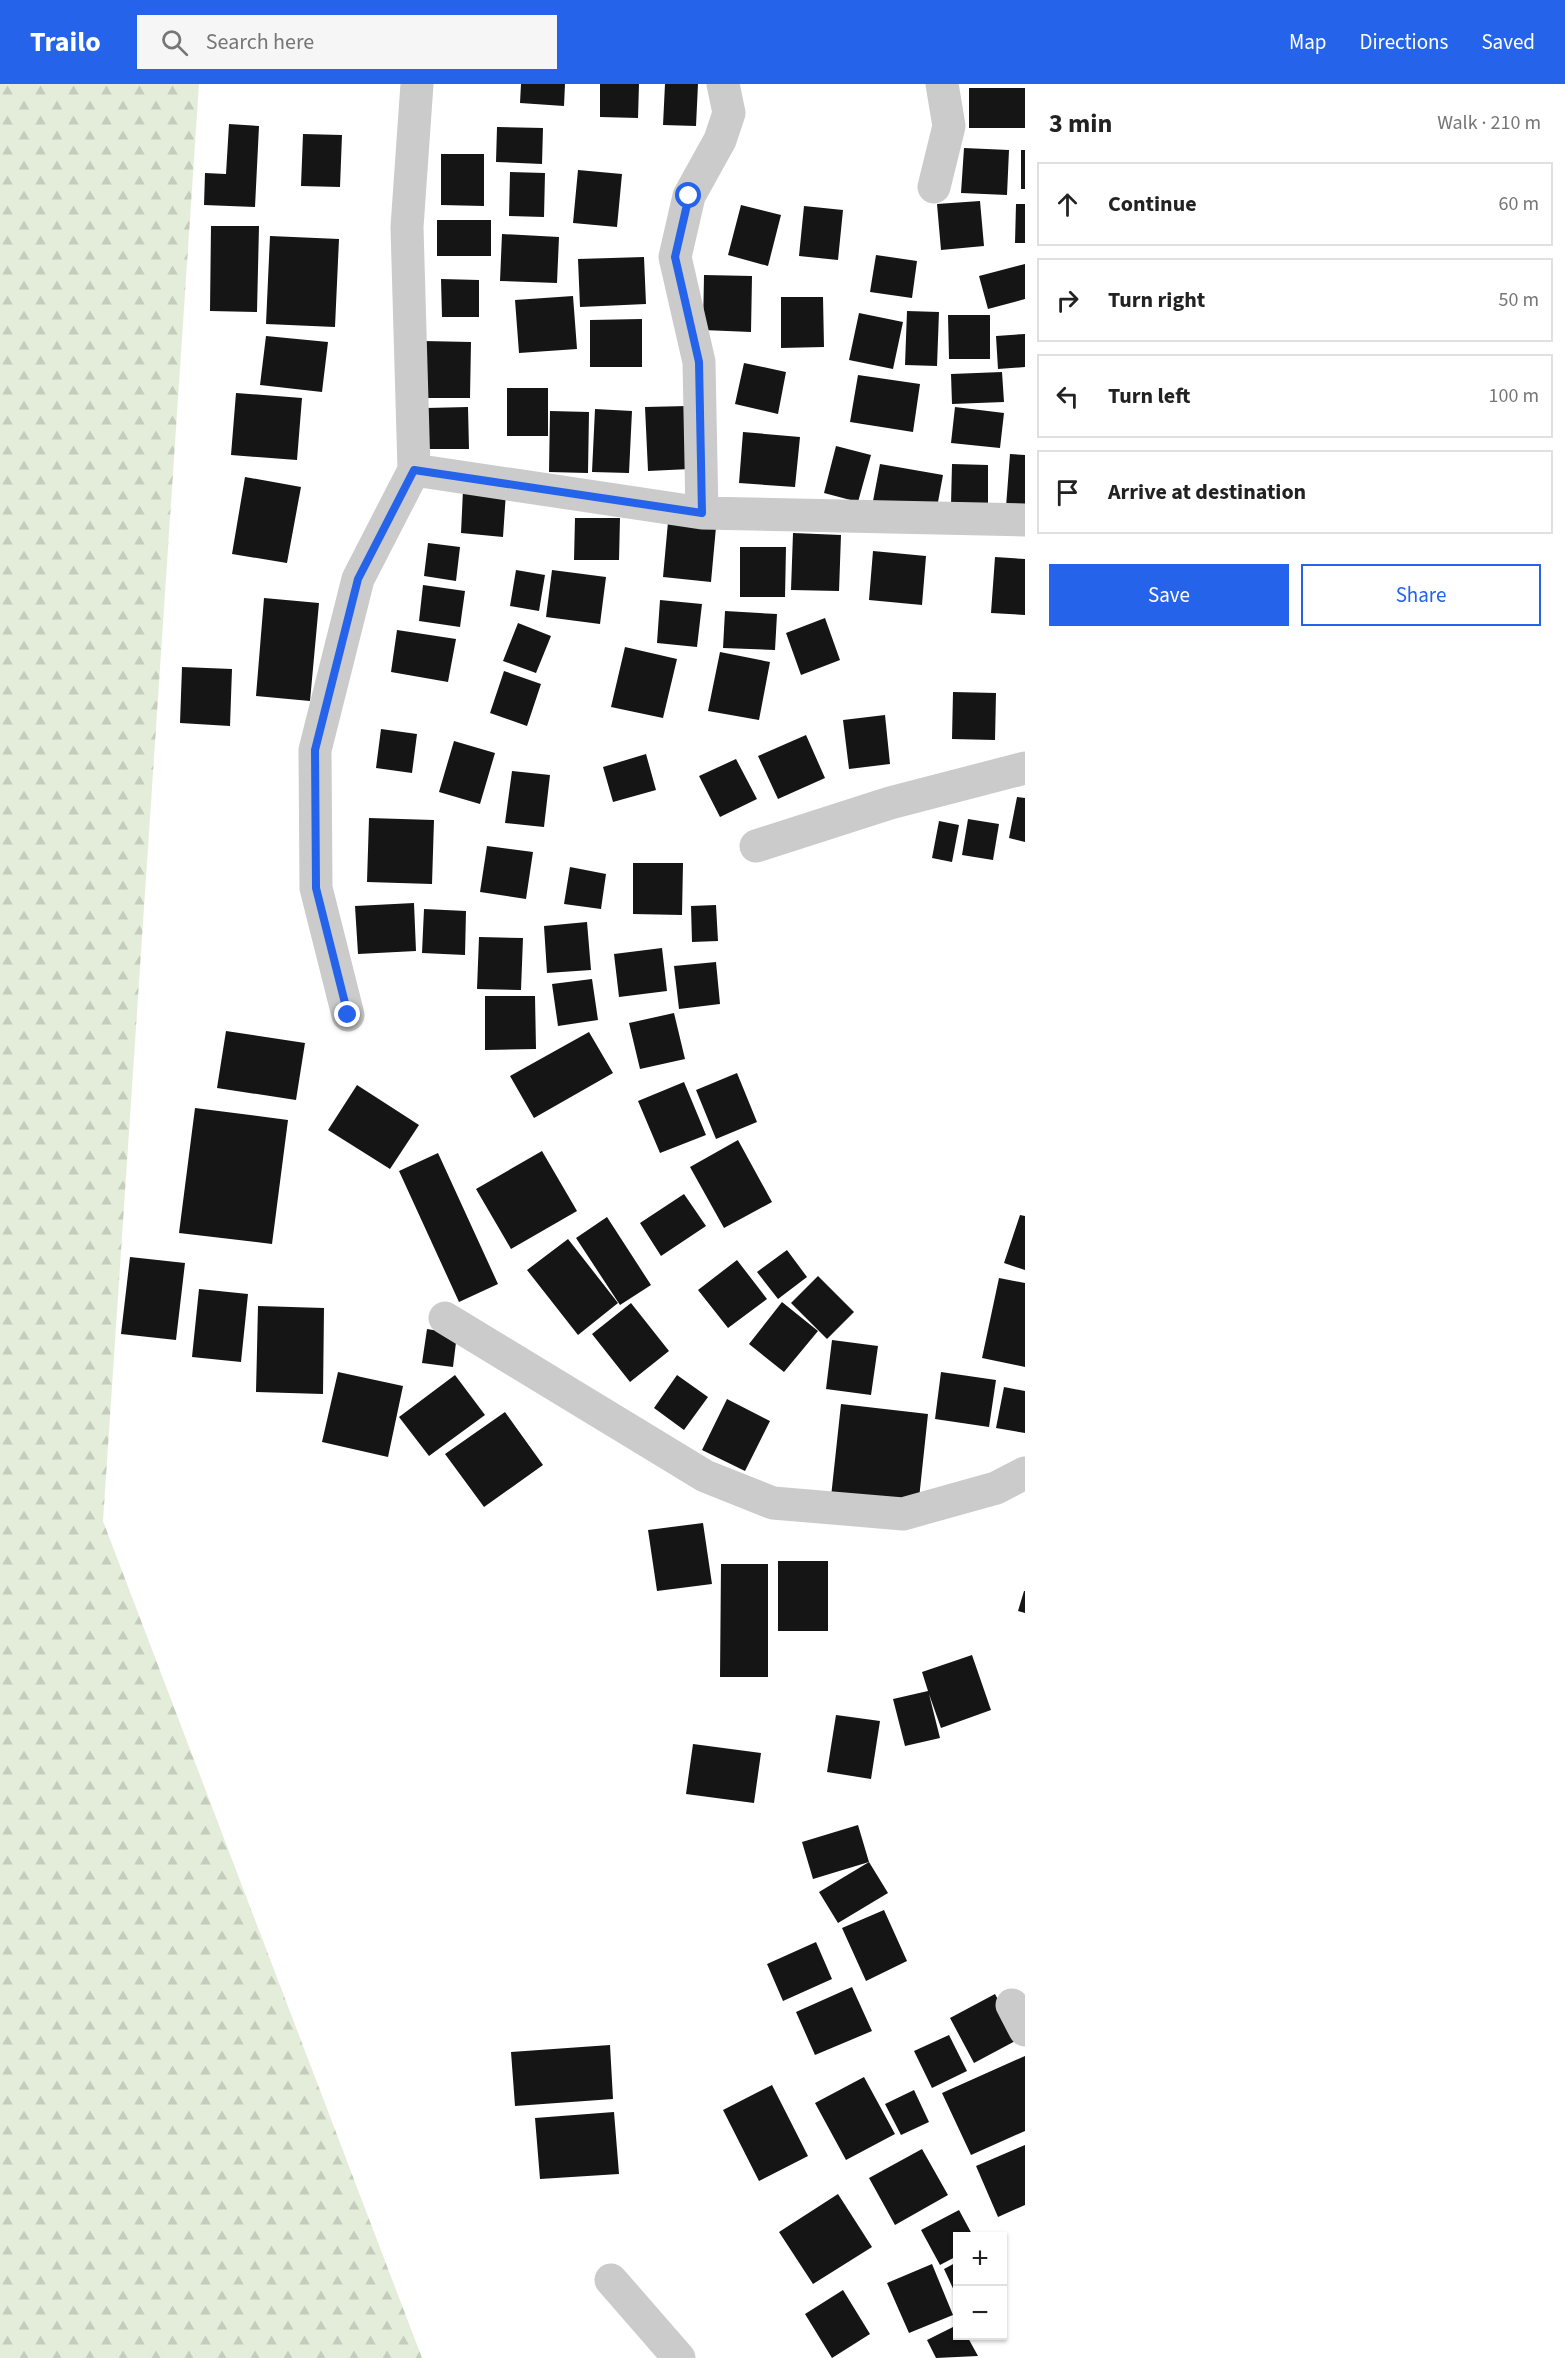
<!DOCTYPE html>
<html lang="en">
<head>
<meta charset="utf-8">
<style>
	:root { --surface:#fff; --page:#f6f6f6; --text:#222; --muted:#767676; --line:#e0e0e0; --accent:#2563eb }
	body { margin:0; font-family:"Source Sans 3",sans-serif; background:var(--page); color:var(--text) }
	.controls { position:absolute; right:18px; bottom:18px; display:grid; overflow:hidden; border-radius:0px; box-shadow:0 2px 4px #0004 }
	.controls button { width:54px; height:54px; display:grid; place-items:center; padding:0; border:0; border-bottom:2px solid var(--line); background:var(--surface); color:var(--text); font:30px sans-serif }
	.stop { position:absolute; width:18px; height:18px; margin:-14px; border:4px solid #2563eb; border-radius:50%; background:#fff }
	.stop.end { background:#2563eb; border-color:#fff; box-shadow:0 2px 6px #0008 }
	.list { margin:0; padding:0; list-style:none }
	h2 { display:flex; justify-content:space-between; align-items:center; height:78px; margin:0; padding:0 24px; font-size:26px }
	h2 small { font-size:20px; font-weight:400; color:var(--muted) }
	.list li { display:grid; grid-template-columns:39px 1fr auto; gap:18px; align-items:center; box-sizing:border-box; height:84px; margin:0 12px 12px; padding:0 12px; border:2px solid var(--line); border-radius:0px }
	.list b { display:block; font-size:22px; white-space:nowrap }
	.list em { font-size:20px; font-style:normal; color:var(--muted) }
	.actions { display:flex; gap:12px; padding:18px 24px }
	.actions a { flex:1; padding:14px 0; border:2px solid var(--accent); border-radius:0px; text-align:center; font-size:21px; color:var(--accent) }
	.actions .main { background:var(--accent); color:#fff }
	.icon { flex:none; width:33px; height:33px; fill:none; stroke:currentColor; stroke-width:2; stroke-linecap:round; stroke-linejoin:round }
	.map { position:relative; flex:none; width:1025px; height:2274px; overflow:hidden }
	header { display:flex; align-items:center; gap:36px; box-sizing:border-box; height:84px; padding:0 30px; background:var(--accent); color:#fff }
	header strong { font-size:28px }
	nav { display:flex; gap:33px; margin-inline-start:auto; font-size:21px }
	.search { width:420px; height:54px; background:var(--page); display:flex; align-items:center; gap:15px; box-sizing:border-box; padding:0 21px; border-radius:0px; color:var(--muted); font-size:22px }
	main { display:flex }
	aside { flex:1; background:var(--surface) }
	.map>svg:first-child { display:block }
</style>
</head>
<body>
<header>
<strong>Trailo</strong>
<div class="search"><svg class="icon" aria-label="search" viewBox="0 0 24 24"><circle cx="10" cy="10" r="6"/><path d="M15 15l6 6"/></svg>Search here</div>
<nav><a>Map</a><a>Directions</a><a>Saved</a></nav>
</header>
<main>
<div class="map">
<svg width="1025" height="2274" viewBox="0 0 1025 2274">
	<defs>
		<pattern id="forest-firs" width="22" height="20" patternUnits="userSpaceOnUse" patternTransform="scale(1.5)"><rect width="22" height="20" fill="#e4edda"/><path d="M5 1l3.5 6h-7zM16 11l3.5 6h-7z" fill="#c4ccbb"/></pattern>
	</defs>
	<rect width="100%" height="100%" fill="#fff"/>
	<!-- forest -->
	<path fill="url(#forest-firs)" d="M0,0H199L103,1437L422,2274H0Z"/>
	<!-- building -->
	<path fill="#151515" d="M521,0H565L564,22L520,19Z
		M600,0H639L638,34L600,33Z
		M665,0H698L696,42L663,41Z
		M969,4H1025V44H969Z
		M229,40L259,42L255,123L204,121L205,89L226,90Z
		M497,43L543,44L542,80L496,78Z
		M303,50L342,51L340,103L301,102Z
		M964,64L1009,66L1007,111L961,109Z
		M1021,66H1025V105H1021Z
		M441,70H484V122L441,121Z
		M578,86L622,90L617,143L573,139Z
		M510,88L545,89L544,133L509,132Z
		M980,117L984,162L941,166L937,120Z
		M1016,120H1025V159H1015Z
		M741,121L781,131L768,182L728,171Z
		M804,122L843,126L838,176L799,172Z
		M437,136H491V172H437Z
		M211,142H259L257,228L210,227Z
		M502,150L559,153L557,199L500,197Z
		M270,152L339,155L335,243L266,240Z
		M876,171L917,177L912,214L870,208Z
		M644,173L646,220L580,223L578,175Z
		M1025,180V215L988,225L979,192Z
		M704,191L752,192L751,248L703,246Z
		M441,195L479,196V233H442Z
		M573,212L577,265L519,269L515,216Z
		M781,213H823L824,263L781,264Z
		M907,227L939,228L937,282L905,281Z
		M859,229L903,238L893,285L849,276Z
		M948,231H990V275H949Z
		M642,235V283H590V236Z
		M1025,250V283L998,285L996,252Z
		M266,252L328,258L322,308L260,301Z
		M423,257L471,258L470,314H422Z
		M744,279L786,288L778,330L735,320Z
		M1002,288L1004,318L952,320L951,290Z
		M858,291L920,300L913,348L850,338Z
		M507,304H548V352H507Z
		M236,309L302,314L297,376L231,371Z
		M688,322L690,385L648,387L645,323Z
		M468,323L469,365H427L426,324Z
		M955,323L1004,329L1000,364L951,359Z
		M595,325L632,327L629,389L592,388Z
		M550,327L589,328L588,389L549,388Z
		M743,348L800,353L795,403L739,399Z
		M836,362L871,371L858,418L824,409Z
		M1010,370L1025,371V424L1006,423Z
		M880,380L943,391L936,429L873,417Z
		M952,380L988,381V421H951Z
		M245,393L301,403L287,479L232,470Z
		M463,406L506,408L503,453L461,449Z
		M575,434H620L619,476H574Z
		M668,438L716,443L711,498L663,493Z
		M793,449L841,451L839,507L791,506Z
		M428,459L460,463L456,497L424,492Z
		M740,463H786L785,513H740Z
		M873,467L926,472L922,521L869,516Z
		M995,473L1025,475V531L991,529Z
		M516,486L545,491L539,527L510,522Z
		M552,486L606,493L600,540L546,533Z
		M423,501L465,507L460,543L419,537Z
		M264,514L319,519L310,617L256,612Z
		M660,516L702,520L697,563L657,559Z
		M725,527L777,530L775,566L723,564Z
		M825,534L840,576L801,591L786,549Z
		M518,539L551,552L536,589L503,577Z
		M397,546L456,555L448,598L391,588Z
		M625,563L677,575L663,634L611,623Z
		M720,568L770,578L759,636L708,627Z
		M182,583L232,585L230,642L180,639Z
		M504,587L541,600L527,642L490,629Z
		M953,608L996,609L995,656L952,655Z
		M885,631L890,680L849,685L843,636Z
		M381,645L417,650L412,689L376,684Z
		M806,651L825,694L778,715L758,672Z
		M454,657L495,669L480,720L439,708Z
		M646,670L656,706L613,718L603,683Z
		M736,675L757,715L720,733L699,692Z
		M512,687L550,691L544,743L505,739Z
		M1017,713L1025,714V758L1009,754Z
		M369,734L434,736L432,800L367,798Z
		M968,735L999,740L993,776L962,771Z
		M939,737L959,741L952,778L932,774Z
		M487,762L533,768L526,815L480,808Z
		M633,779H683L682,831L633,830Z
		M570,783L606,790L601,825L564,820Z
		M414,819L416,867L358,870L355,822Z
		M716,821L718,857L692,858L691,822Z
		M424,825L466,827L465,871L422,869Z
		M587,838L591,886L547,889L544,842Z
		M479,853L523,854L521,906L477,905Z
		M662,864L667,907L619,913L614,870Z
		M716,878L720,920L679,925L674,882Z
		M592,895L598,936L558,942L552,900Z
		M485,912H535L536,965L485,966Z
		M674,929L685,975L640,985L629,939Z
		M226,947L305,959L296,1016L217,1004Z
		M589,948L613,989L534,1034L510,992Z
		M737,989L757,1038L716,1055L696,1006Z
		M684,998L706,1051L660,1069L638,1017Z
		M357,1001L419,1041L390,1085L328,1046Z
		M195,1024L288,1036L272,1160L179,1149Z
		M738,1056L772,1118L724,1144L690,1083Z
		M542,1067L577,1127L511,1165L476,1105Z
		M438,1069L498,1200L459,1218L399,1087Z
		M684,1110L706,1142L661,1172L640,1139Z
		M1020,1131L1025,1132V1186L1004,1179Z
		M607,1133L651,1201L620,1221L576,1154Z
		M568,1155L618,1219L578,1251L527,1186Z
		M787,1166L807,1193L778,1215L757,1188Z
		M130,1173L185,1179L176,1256L121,1250Z
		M737,1176L767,1215L728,1244L698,1206Z
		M818,1192L854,1228L827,1255L791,1219Z
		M999,1194L1025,1199V1283L982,1274Z
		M199,1205L248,1210L241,1278L192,1273Z
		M782,1218L818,1247L784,1288L749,1260Z
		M631,1219L669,1267L630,1298L592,1250Z
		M258,1222L324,1224L323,1310L256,1308Z
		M427,1245L457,1250L453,1283L422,1279Z
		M832,1256L878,1262L871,1311L826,1305Z
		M338,1288L403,1302L388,1373L322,1358Z
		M941,1288L996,1296L989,1343L935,1335Z
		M455,1291L485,1331L429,1372L399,1333Z
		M677,1291L708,1313L684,1346L654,1324Z
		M1004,1303L1025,1307V1349L996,1344Z
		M727,1315L770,1337L745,1387L702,1366Z
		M841,1320L928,1330L918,1424L831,1413Z
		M505,1328L543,1381L484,1423L445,1370Z
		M703,1439L712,1500L657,1507L648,1446Z
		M778,1477H828V1547H778Z
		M721,1480H768V1593H720Z
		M1024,1507H1025V1529L1018,1527Z
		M972,1571L991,1626L941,1644L929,1610L940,1654L905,1662L893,1615L928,1607L922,1588Z
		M836,1631L880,1637L871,1695L827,1688Z
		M693,1660L761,1669L754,1719L686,1710Z
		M858,1741L869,1778L813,1795L802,1758Z
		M869,1778L888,1809L838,1839L819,1808Z
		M884,1826L907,1877L866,1897L842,1844Z
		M816,1858L832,1895L783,1917L767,1880Z
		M852,1903L872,1947L815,1971L796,1928Z
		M995,1910L1019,1955L974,1979L950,1934Z
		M949,1951L967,1987L932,2004L914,1967Z
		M610,1961L613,2015L515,2022L511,1968Z
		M1025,1972V2047L971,2071L942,2009Z
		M864,1993L895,2050L846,2076L815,2019Z
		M772,2001L808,2072L759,2097L723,2026Z
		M914,2006L929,2038L901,2051L885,2020Z
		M614,2028L619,2090L540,2095L535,2034Z
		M1025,2061V2121L998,2133L976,2082Z
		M922,2065L948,2111L895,2141L869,2094Z
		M838,2110L872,2163L813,2200L779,2148Z
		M959,2126L973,2152H957V2172L940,2181L921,2146Z
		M957,2178V2213L944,2185Z
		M932,2180L953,2231L909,2249L887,2199Z
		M843,2206L870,2250L832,2274L805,2230Z
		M957,2241V2252H967L978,2272L936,2274L927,2256Z"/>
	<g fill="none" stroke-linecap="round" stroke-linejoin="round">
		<!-- minor -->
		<path stroke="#cbcbcb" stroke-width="33" d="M934,103L949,42L942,0
			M414,386L702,429L1025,436
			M702,429L699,278L675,173L689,112L720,56L729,29L723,0
			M756,762L890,719L1025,684
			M348,931L316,804L315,666L358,495L414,386L407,143L417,0
			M445,1234L705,1392L773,1419L903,1430L996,1404L1025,1389
			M1012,1921L1025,1946
			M611,2196L679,2274"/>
	</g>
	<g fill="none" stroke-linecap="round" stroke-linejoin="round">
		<!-- route -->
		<path stroke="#2563eb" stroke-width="8" d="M348,931L316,804L315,666L358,495L414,386L702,429L699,278L675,173L689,112"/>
	</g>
</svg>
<div class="controls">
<button>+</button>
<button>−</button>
</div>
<div class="stop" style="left:689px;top:112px"></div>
<div class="stop end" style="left:348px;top:931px"></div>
</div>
<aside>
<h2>3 min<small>Walk · 210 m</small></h2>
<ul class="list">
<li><svg class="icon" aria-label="ahead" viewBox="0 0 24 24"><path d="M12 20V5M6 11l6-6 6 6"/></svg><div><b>Continue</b></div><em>60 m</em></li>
<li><svg class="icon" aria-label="right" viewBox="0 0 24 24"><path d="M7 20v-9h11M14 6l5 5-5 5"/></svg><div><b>Turn right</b></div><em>50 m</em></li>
<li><svg class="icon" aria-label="left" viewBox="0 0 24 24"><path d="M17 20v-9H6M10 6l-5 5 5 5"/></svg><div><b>Turn left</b></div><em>100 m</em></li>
<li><svg class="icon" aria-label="arrive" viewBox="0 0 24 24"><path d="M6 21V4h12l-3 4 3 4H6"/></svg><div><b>Arrive at destination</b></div></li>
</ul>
<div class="actions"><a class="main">Save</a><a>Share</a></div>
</aside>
</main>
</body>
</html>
